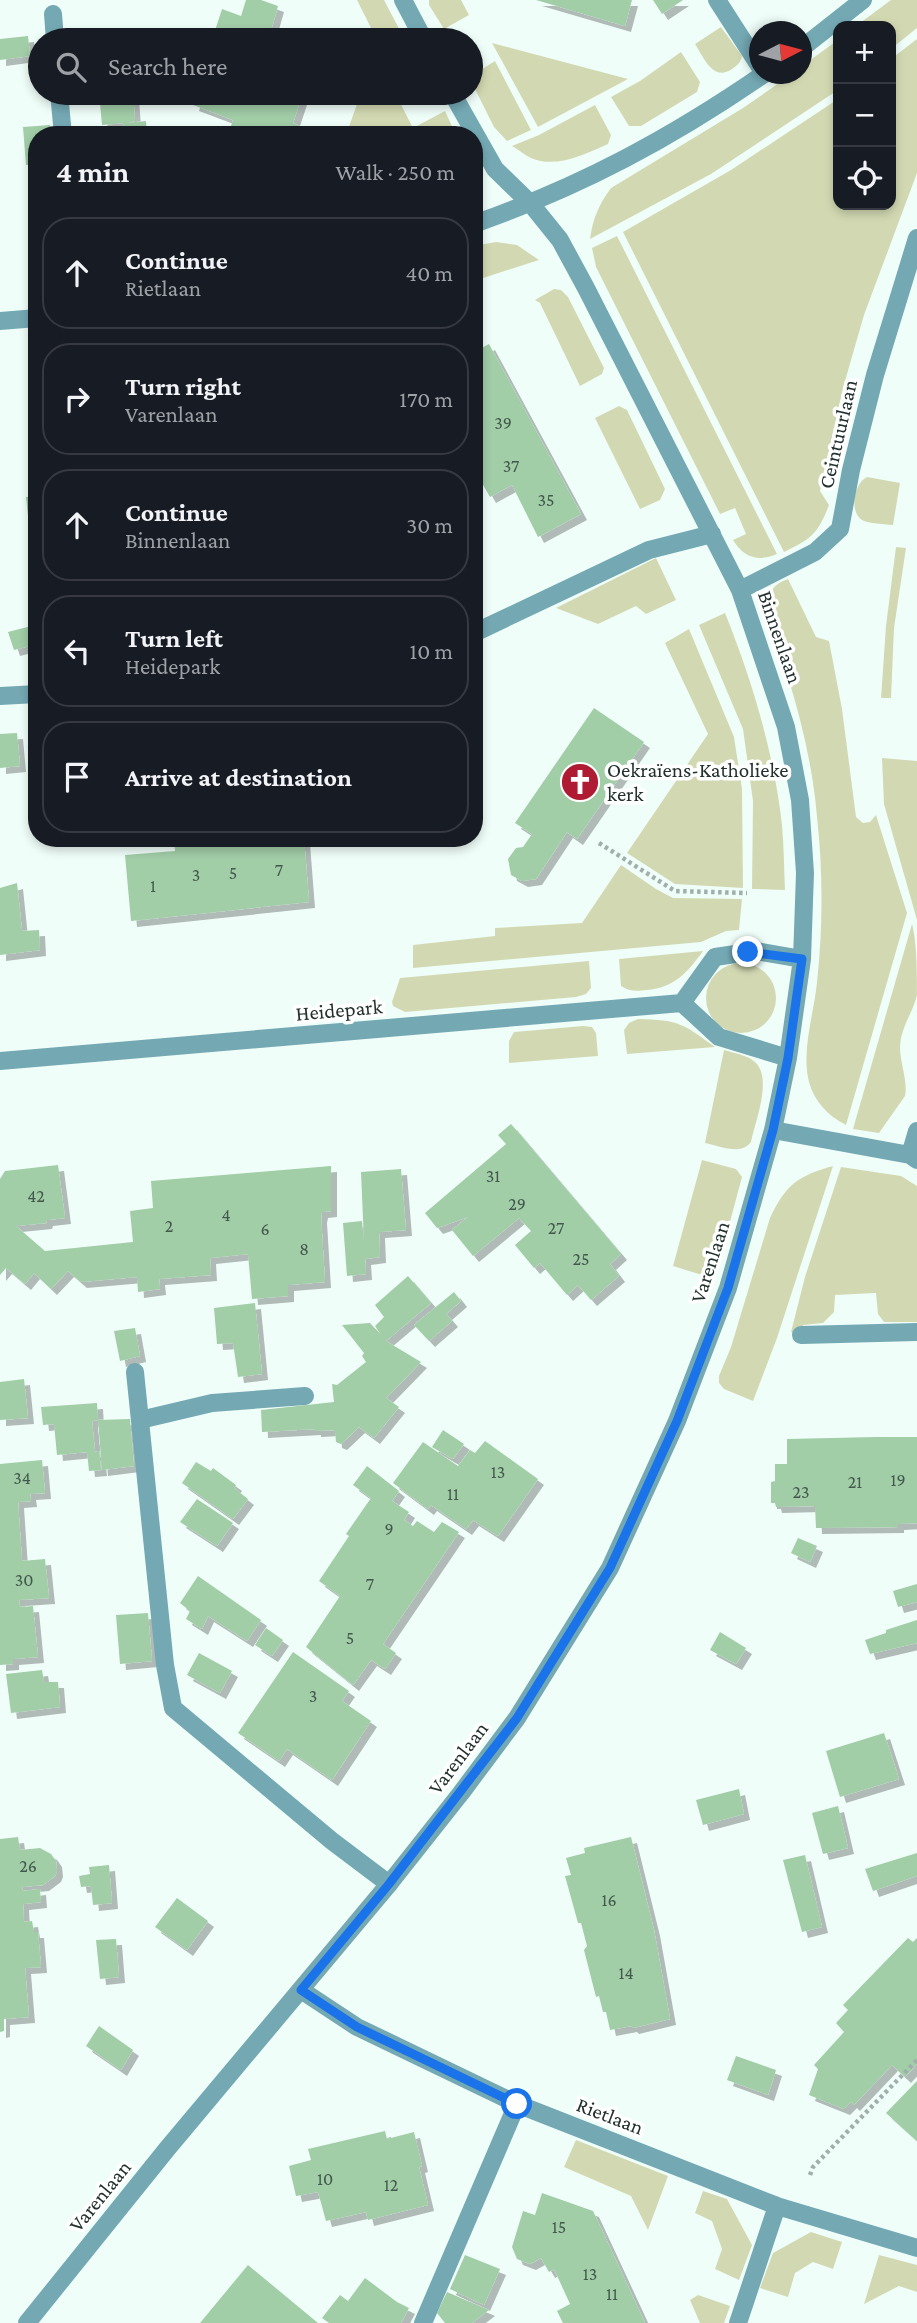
<!DOCTYPE html>
<html lang="en">
<head>
<meta charset="utf-8">
<style>
	:root { --surface:#171b24; --page:#242831; --text:#f1f3f6; --muted:#9ea1a6; --line:#363941 }
	body { margin:0; font-family:"Crimson Pro",serif; background:var(--page); color:var(--text) }
	.controls { position:absolute; right:21px; top:21px; display:grid; overflow:hidden; border-radius:14px; box-shadow:0 4px 10px #0003 }
	.controls button { width:63px; height:63px; display:grid; place-items:center; padding:0; border:0; border-bottom:2px solid var(--line); background:var(--surface); color:var(--text); font:35px sans-serif }
	.compass { position:absolute; left:749px; top:21px; width:63px; height:63px; border-radius:50%; background:var(--surface); box-shadow:0 4px 10px #0003; rotate:84deg }
	.stop { position:absolute; width:21px; height:21px; margin:-16px; border:5px solid #1a73e8; border-radius:50%; background:#fff }
	.stop.end { background:#1a73e8; border-color:#fff; box-shadow:0 2px 7px #0008 }
	.list { margin:0; padding:0; list-style:none }
	h2 { display:flex; justify-content:space-between; align-items:center; height:91px; margin:0; padding:0 28px; font-size:30px }
	h2 small { font-size:23px; font-weight:400; color:var(--muted) }
	.list li { display:grid; grid-template-columns:46px 1fr auto; gap:21px; align-items:center; box-sizing:border-box; height:112px; margin:0 14px 14px; padding:0 14px; border:2px solid var(--line); border-radius:28px }
	.list b { display:block; font-size:26px; white-space:nowrap }
	.list p { margin:0; font-size:23px; white-space:nowrap; color:var(--muted) }
	.list em { font-size:23px; font-style:normal; color:var(--muted) }
	.icon { flex:none; width:38px; height:38px; fill:none; stroke:currentColor; stroke-width:2; stroke-linecap:round; stroke-linejoin:round }
	.map { position:relative; flex:none; width:917px; height:2323px; overflow:hidden }
	.search { position:absolute; background:var(--surface); box-shadow:0 4px 10px #0003; left:28px; top:28px; width:455px; height:77px; display:flex; align-items:center; gap:18px; box-sizing:border-box; padding:0 24px; border-radius:38px; color:var(--muted); font-size:26px }
	.panel { position:absolute; background:var(--surface); box-shadow:0 4px 10px #0003; left:28px; top:126px; width:455px; height:721px; border-radius:28px }
	.map>svg:first-child { display:block }
</style>
</head>
<body>
<div class="map">
<svg width="917" height="2323" viewBox="0 0 917 2323">
	<defs>
		<filter id="shadow"><feDropShadow dx="6" dy="6" stdDeviation="0" flood-color="#0004"/></filter>
	</defs>
	<rect width="100%" height="100%" fill="#f0fefa"/>
	<!-- green -->
	<path fill="#d2d9b2" d="M357,0H384L405,40H377Z
		M429,0H461L469,15L444,29L429,5Z
		M891,0H917V28L891,49V26H856Z
		M721,27L742,56C740,63 738,65 732,69C713,82 704,58 695,44Z
		M917,39V173L864,315L843,388L820,491L829,505C818,534 811,539 784,552L623,232L731,170L838,99V205H891V59Z
		M838,40V90L711,174L590,239C593,218 599,204 611,188L743,108L792,74H802V66Z
		M492,43L628,79L538,127Z
		M681,52L700,82L697,92L641,126H629L611,97L640,81Z
		M495,61L531,130L507,141L494,127L471,81V76Z
		M361,93H395L413,128L445,111L456,135H346Z
		M595,105L611,135L608,144C585,154 556,169 531,158C524,155 518,149 512,146L539,135Z
		M617,236L777,554C758,562 744,558 733,540L746,534L735,508L720,514L596,267L592,248Z
		M496,242L517,245L539,260L474,281V246Z
		M554,289L561,290L568,297L604,368L602,374L580,386L540,303L535,300Z
		M619,406L627,410L665,489L660,500L640,509L595,418Z
		M867,477L900,483L893,525C885,524 872,524 864,521C848,514 854,483 867,477Z
		M896,547L906,548L894,628L891,698H881L886,626Z
		M656,558L676,600L646,614L636,606L598,624L556,608Z
		M788,579L816,637L829,641L842,709L856,817L863,823L870,822L876,815L907,913L846,1125C828,1116 814,1101 809,1082C801,1050 814,1014 817,982C823,927 823,872 817,817C813,769 802,723 788,677C782,657 766,626 767,606C767,591 776,583 788,579Z
		M725,613C752,680 774,753 782,825C784,847 784,869 785,890L752,889L753,801L743,729L699,625Z
		M689,629L734,737L742,789L743,888L675,884L627,853L708,734L665,643Z
		M882,758L917,761V920L884,804Z
		M621,865L656,889L673,898L742,899L739,930L726,931L701,942L413,968V945L495,936V928L582,923Z
		M912,924C917,942 917,975 917,995C913,1013 901,1026 900,1047C900,1063 908,1081 905,1096L879,1133L853,1129Z
		M703,951C688,972 674,988 647,990C636,991 631,992 621,986L619,959Z
		M589,961L591,988L586,994L576,997L405,1012L393,1006L392,1002L400,978Z
		M706 998a35 35 0 1 1 70 0a35 35 0 1 1-70 0Z
		M638,1019C679,1020 682,1023 715,1047L627,1054L624,1030L629,1023Z
		M583,1026L592,1027L596,1033L598,1056L509,1063V1041L514,1032Z
		M724,1050C734,1053 747,1055 755,1062C773,1078 755,1122 751,1142C740,1156 720,1146 705,1143Z
		M702,1160L736,1169L742,1177L717,1270L702,1275L673,1266Z
		M833,1166L777,1338L753,1401L724,1389L719,1383V1376L731,1347L770,1218C786,1184 798,1176 833,1166Z
		M841,1167L901,1176L917,1186V1322H884L878,1314L876,1293L835,1295L834,1312L823,1323L803,1325L801,1333L791,1332L805,1277Z
		M576,2140L668,2176L648,2230L631,2196L564,2167Z
		M703,2191L727,2199L752,2245L739,2280L715,2269L722,2249L712,2221L695,2213Z
		M811,2232L842,2242L833,2269L813,2262L795,2273L788,2297L760,2288L773,2253Z
		M879,2255L917,2265V2292L899,2286L864,2304Z
		M698,2295L730,2306L724,2323H700L690,2300Z"/>
	<!-- building -->
	<path fill="#a1cda7" filter="url(#shadow)" d="M246,0H261L278,6L270,34L286,40H212L222,9L241,16Z
		M536,0H632L625,26Z
		M653,0H683L662,14Z
		M28,36L30,56L0,60V39Z
		M99,93H133L135,121L127,123L146,121L147,135H125L123,123L102,125Z
		M197,93H303L293,123L302,127L300,135H228L233,120L193,105Z
		M50,125L51,135H37V164L26,165L23,127Z
		M489,344L581,514L538,537L512,485L490,497L474,469V352Z
		M37,496V542L31,543L26,497Z
		M35,625L37,644L14,650L8,632Z
		M594,708L644,742L577,839L567,832L536,879L522,881L511,875L508,859L516,848L523,847L532,834L515,823Z
		M17,733L20,766L0,768V734Z
		M174,838H304L309,902L131,921L125,855L175,851Z
		M17,883L22,931L39,930L40,950L0,955V888Z
		M511,1124L621,1254L610,1264L619,1276L591,1300L578,1285L567,1295L540,1263L534,1268L515,1245L531,1231L519,1218L473,1256L452,1230L468,1217L437,1228L425,1213L506,1144L498,1135Z
		M58,1165L65,1218L47,1220L46,1223L16,1226L45,1251L133,1242L130,1211L153,1208L151,1181L331,1166V1211L322,1212L321,1217L325,1282L288,1285V1296L252,1299L248,1254L210,1258L211,1275L159,1279L160,1289L138,1292L137,1277L81,1282L68,1271L51,1289L34,1273L25,1284L6,1268L0,1275V1179L5,1171Z
		M401,1169L406,1230L379,1232L380,1257L365,1259L366,1274L347,1276L343,1223L362,1221L364,1242L361,1172Z
		M408,1276L431,1303L386,1341L421,1362L386,1398L399,1407L374,1438L359,1427L341,1444L336,1442L335,1430L315,1431V1429L262,1432L261,1410L334,1402L332,1384L337,1385L366,1362L362,1356L364,1353L342,1325L370,1323L381,1335L375,1326L384,1317L375,1305Z
		M454,1292L461,1301L446,1314L452,1321L429,1341L414,1325Z
		M255,1303L262,1374L238,1377L233,1343L217,1344L214,1308Z
		M135,1328L140,1356L120,1361L114,1331Z
		M24,1379L28,1418L0,1420V1382Z
		M97,1403L98,1420L92,1421L95,1452L99,1451L101,1470L89,1471L87,1452L57,1455L54,1424L43,1425L41,1407Z
		M130,1419L134,1466L102,1470L98,1420Z
		M443,1430L464,1444L453,1459L432,1447Z
		M876,1437H917V1523L898,1524V1527L816,1528L815,1506L776,1507L775,1503H771V1482L775,1481V1464H787V1439Z
		M485,1441L538,1479L498,1536L473,1520L466,1529L431,1505L428,1509L393,1483L423,1442L458,1466L470,1450L475,1453Z
		M42,1460L45,1493L30,1494L31,1501L18,1502L22,1561L45,1559L49,1598L19,1600L20,1607L33,1606L38,1657L13,1659V1664L0,1665V1464Z
		M196,1462L211,1471L213,1468L236,1485L234,1488L248,1499L233,1519L182,1483Z
		M367,1466L399,1491L392,1501L409,1512L404,1520L413,1526L417,1521L434,1532L442,1522L459,1532L383,1644L396,1653L385,1669L371,1660L353,1685L306,1647L340,1596L319,1581L349,1536L346,1534L371,1498L353,1485Z
		M197,1499L233,1523L217,1546L180,1522Z
		M798,1538L817,1546L810,1562L791,1553Z
		M198,1576L261,1620L247,1641L208,1616L202,1629L186,1619L190,1611L180,1603Z
		M917,1584V1602L898,1607L893,1591Z
		M148,1613L152,1661L120,1664L116,1615Z
		M917,1620V1643L870,1654L865,1640L886,1633V1630Z
		M266,1628L283,1640L272,1656L255,1645Z
		M720,1632L746,1648L736,1664L710,1650Z
		M293,1652L349,1691L342,1701L371,1721L332,1780L287,1749L279,1761L238,1733Z
		M199,1653L232,1671L220,1693L187,1675Z
		M42,1670L44,1682H58L60,1707L11,1713L6,1674Z
		M884,1733L899,1779L840,1797L826,1751Z
		M739,1789L744,1814L703,1825L696,1800Z
		M838,1806L848,1848L823,1854L812,1813Z
		M18,1837L20,1850L40,1848L51,1854L56,1861L57,1871L55,1876L43,1885L22,1887L23,1891L40,1889L41,1902L23,1904L24,1922L32,1921L34,1932H38L41,1967L25,1968L29,2017L4,2019V2031L0,2032V1839Z
		M631,1837L654,1930L670,2019L633,2028L631,2026L610,2030L606,2012H603L599,1996L596,1997L584,1950L587,1946L581,1923H578L565,1876L571,1875L566,1858L585,1853L584,1848Z
		M917,1853V1876L873,1891L865,1869Z
		M805,1855L822,1927L802,1932L783,1860Z
		M109,1865L112,1903L93,1905L91,1886L81,1887L79,1876L90,1874L89,1867Z
		M177,1898L208,1921L187,1950L155,1927Z
		M908,1938L913,1942L917,1938V2064L905,2077L892,2065L854,2105L851,2102L844,2109L809,2095L818,2069L814,2065L844,2032L836,2023L848,2010L843,2005Z
		M116,1939L119,1977L100,1979L96,1940Z
		M99,2026L133,2050L121,2070L86,2046Z
		M736,2056L776,2070L768,2095L727,2080Z
		M917,2081V2141L886,2113Z
		M385,2131L387,2139L414,2132L422,2166L419,2167L428,2205L368,2220L366,2212L326,2221L318,2192L296,2196L289,2166L311,2160L308,2149Z
		M542,2193L593,2211L645,2323H563L557,2311L570,2304L554,2269L549,2272L541,2258L530,2264L517,2259L512,2247L523,2211L535,2215Z
		M465,2255L500,2269L484,2305L450,2289Z
		M248,2265L318,2323H200Z
		M365,2278L397,2302L409,2308L401,2323H329L322,2318L340,2295L348,2301Z
		M447,2292L489,2310L472,2323H445L437,2313Z"/>
	<g fill="none" stroke-linecap="round" stroke-linejoin="round">
		<!-- path -->
		<path stroke="#a1afac" stroke-width="4.5" stroke-dasharray="3.5 3.5" stroke-linecap="butt" d="M599,843L675,891L747,893
			M810,2175L813,2167L917,2060"/>
		<!-- service -->
		<path stroke="#74a9b4" stroke-width="18" d="M717,0L760,67
			M53,14L55,40
			M59,93L63,135
			M474,633L649,550L712,534
			M0,696L37,694
			M801,1335L917,1332
			M135,1372L165,1665L173,1708L332,1841L389,1884
			M140,1420L212,1403L305,1396
			M423,2323L517,2104"/>
		<!-- minor -->
		<path stroke="#74a9b4" stroke-width="18" d="M403,0L424,40
			M802,48L863,0
			M474,224C582,186 671,138 764,74
			M0,321L37,318
			M740,590L815,552L840,529L851,470L875,375L917,238
			M682,1003L715,957L756,951L802,959
			M0,1061L682,1003L719,1037L788,1058
			M773,1130L910,1155L917,1160
			M910,1155L917,1131
			M301,1990L357,2027L517,2104L777,2206L917,2248
			M27,2323L167,2149L389,1884L461,1793L517,1718L610,1568L677,1421L728,1288L773,1130L788,1058L802,959L805,873L800,800L786,727L740,590L586,288L560,240L531,204L495,169L452,93
			M738,2323L777,2206"/>
	</g>
	<g fill="none" stroke-linecap="round" stroke-linejoin="round">
		<!-- route -->
		<path stroke="#1a73e8" stroke-width="9" d="M517,2104L357,2027L301,1990L389,1884L517,1718L610,1568L677,1421L728,1288L773,1130L788,1058L802,959L748,952"/>
	</g>
	<!-- icons -->
	<defs>
		<g id="church-disc" transform="scale(2.0125)"><circle r="9.5" fill="#af1b33" stroke="#fff"/><path d="M-1.2-6h2.4v3.5h3.3v2.4h-3.3V6h-2.4V-.1h-3.3v-2.4h3.3Z" fill="#fff"/></g>
	</defs>
	<g fill-rule="evenodd">
		<use href="#church-disc" x="580" y="782"/>
	</g>
	<g text-anchor="middle" stroke-width="7" stroke-linejoin="round" paint-order="stroke">
		<!-- number labels -->
		<g font-size="18" fill="#42584c">
			<text x="503" y="429">39</text>
			<text x="511" y="472">37</text>
			<text x="546" y="506">35</text>
			<text x="279" y="876">7</text>
			<text x="233" y="879">5</text>
			<text x="196" y="881">3</text>
			<text x="153" y="892">1</text>
			<text x="493" y="1182">31</text>
			<text x="36" y="1202">42</text>
			<text x="517" y="1210">29</text>
			<text x="226" y="1221">4</text>
			<text x="169" y="1232">2</text>
			<text x="556" y="1234">27</text>
			<text x="265" y="1235">6</text>
			<text x="304" y="1255">8</text>
			<text x="581" y="1265">25</text>
			<text x="498" y="1478">13</text>
			<text x="22" y="1484">34</text>
			<text x="898" y="1486">19</text>
			<text x="855" y="1488">21</text>
			<text x="801" y="1498">23</text>
			<text x="453" y="1500">11</text>
			<text x="389" y="1535">9</text>
			<text x="24" y="1586">30</text>
			<text x="370" y="1590">7</text>
			<text x="350" y="1644">5</text>
			<text x="313" y="1702">3</text>
			<text x="28" y="1872">26</text>
			<text x="609" y="1906">16</text>
			<text x="626" y="1979">14</text>
			<text x="325" y="2185">10</text>
			<text x="391" y="2191">12</text>
			<text x="559" y="2233">15</text>
			<text x="590" y="2280">13</text>
			<text x="612" y="2300">11</text>
		</g>
		<!-- street labels -->
		<g font-size="21" fill="#23312e" stroke="#fff">
			<text transform="translate(838 434) rotate(-77)" y="7">Ceintuurlaan</text>
			<text transform="translate(780 637) rotate(71)" y="7">Binnenlaan</text>
			<text transform="translate(339 1010) rotate(-5)" y="7">Heidepark</text>
			<text transform="translate(710 1262) rotate(-72)" y="7">Varenlaan</text>
			<text transform="translate(458 1758) rotate(-53)" y="7">Varenlaan</text>
			<text transform="translate(610 2116) rotate(21)" y="7">Rietlaan</text>
			<text transform="translate(100 2196) rotate(-51)" y="7">Varenlaan</text>
		</g>
		<!-- poi labels -->
		<g font-size="21" fill="#23312e" stroke="#fff" text-anchor="start">
			<text x="607" y="777">Oekraïens-Katholieke<tspan x="607" dy="24">kerk</tspan></text>
		</g>
	</g>
</svg>
<div class="controls">
<button>+</button>
<button>−</button>
<button><svg class="icon" aria-label="locate" viewBox="0 0 24 24"><circle cx="12" cy="12" r="6"/><path d="M12 2v4M12 18v4M2 12h4M18 12h4"/></svg></button>
</div>
<svg class="compass" viewBox="-18 -18 36 36"><path d="M0-13l5 13h-10z" fill="#e53935"/><path d="M0 13l5-13h-10z" fill="#9ea1a6"/></svg>
<div class="stop" style="left:517px;top:2104px"></div>
<div class="stop end" style="left:748px;top:952px"></div>
<div class="search"><svg class="icon" aria-label="search" viewBox="0 0 24 24"><circle cx="10" cy="10" r="6"/><path d="M15 15l6 6"/></svg>Search here</div>
<section class="panel">
<h2>4 min<small>Walk · 250 m</small></h2>
<ul class="list">
<li><svg class="icon" aria-label="ahead" viewBox="0 0 24 24"><path d="M12 20V5M6 11l6-6 6 6"/></svg><div><b>Continue</b><p>Rietlaan</p></div><em>40 m</em></li>
<li><svg class="icon" aria-label="right" viewBox="0 0 24 24"><path d="M7 20v-9h11M14 6l5 5-5 5"/></svg><div><b>Turn right</b><p>Varenlaan</p></div><em>170 m</em></li>
<li><svg class="icon" aria-label="ahead" viewBox="0 0 24 24"><path d="M12 20V5M6 11l6-6 6 6"/></svg><div><b>Continue</b><p>Binnenlaan</p></div><em>30 m</em></li>
<li><svg class="icon" aria-label="left" viewBox="0 0 24 24"><path d="M17 20v-9H6M10 6l-5 5 5 5"/></svg><div><b>Turn left</b><p>Heidepark</p></div><em>10 m</em></li>
<li><svg class="icon" aria-label="arrive" viewBox="0 0 24 24"><path d="M6 21V4h12l-3 4 3 4H6"/></svg><div><b>Arrive at destination</b></div></li>
</ul>
</section>
</div>
</body>
</html>
